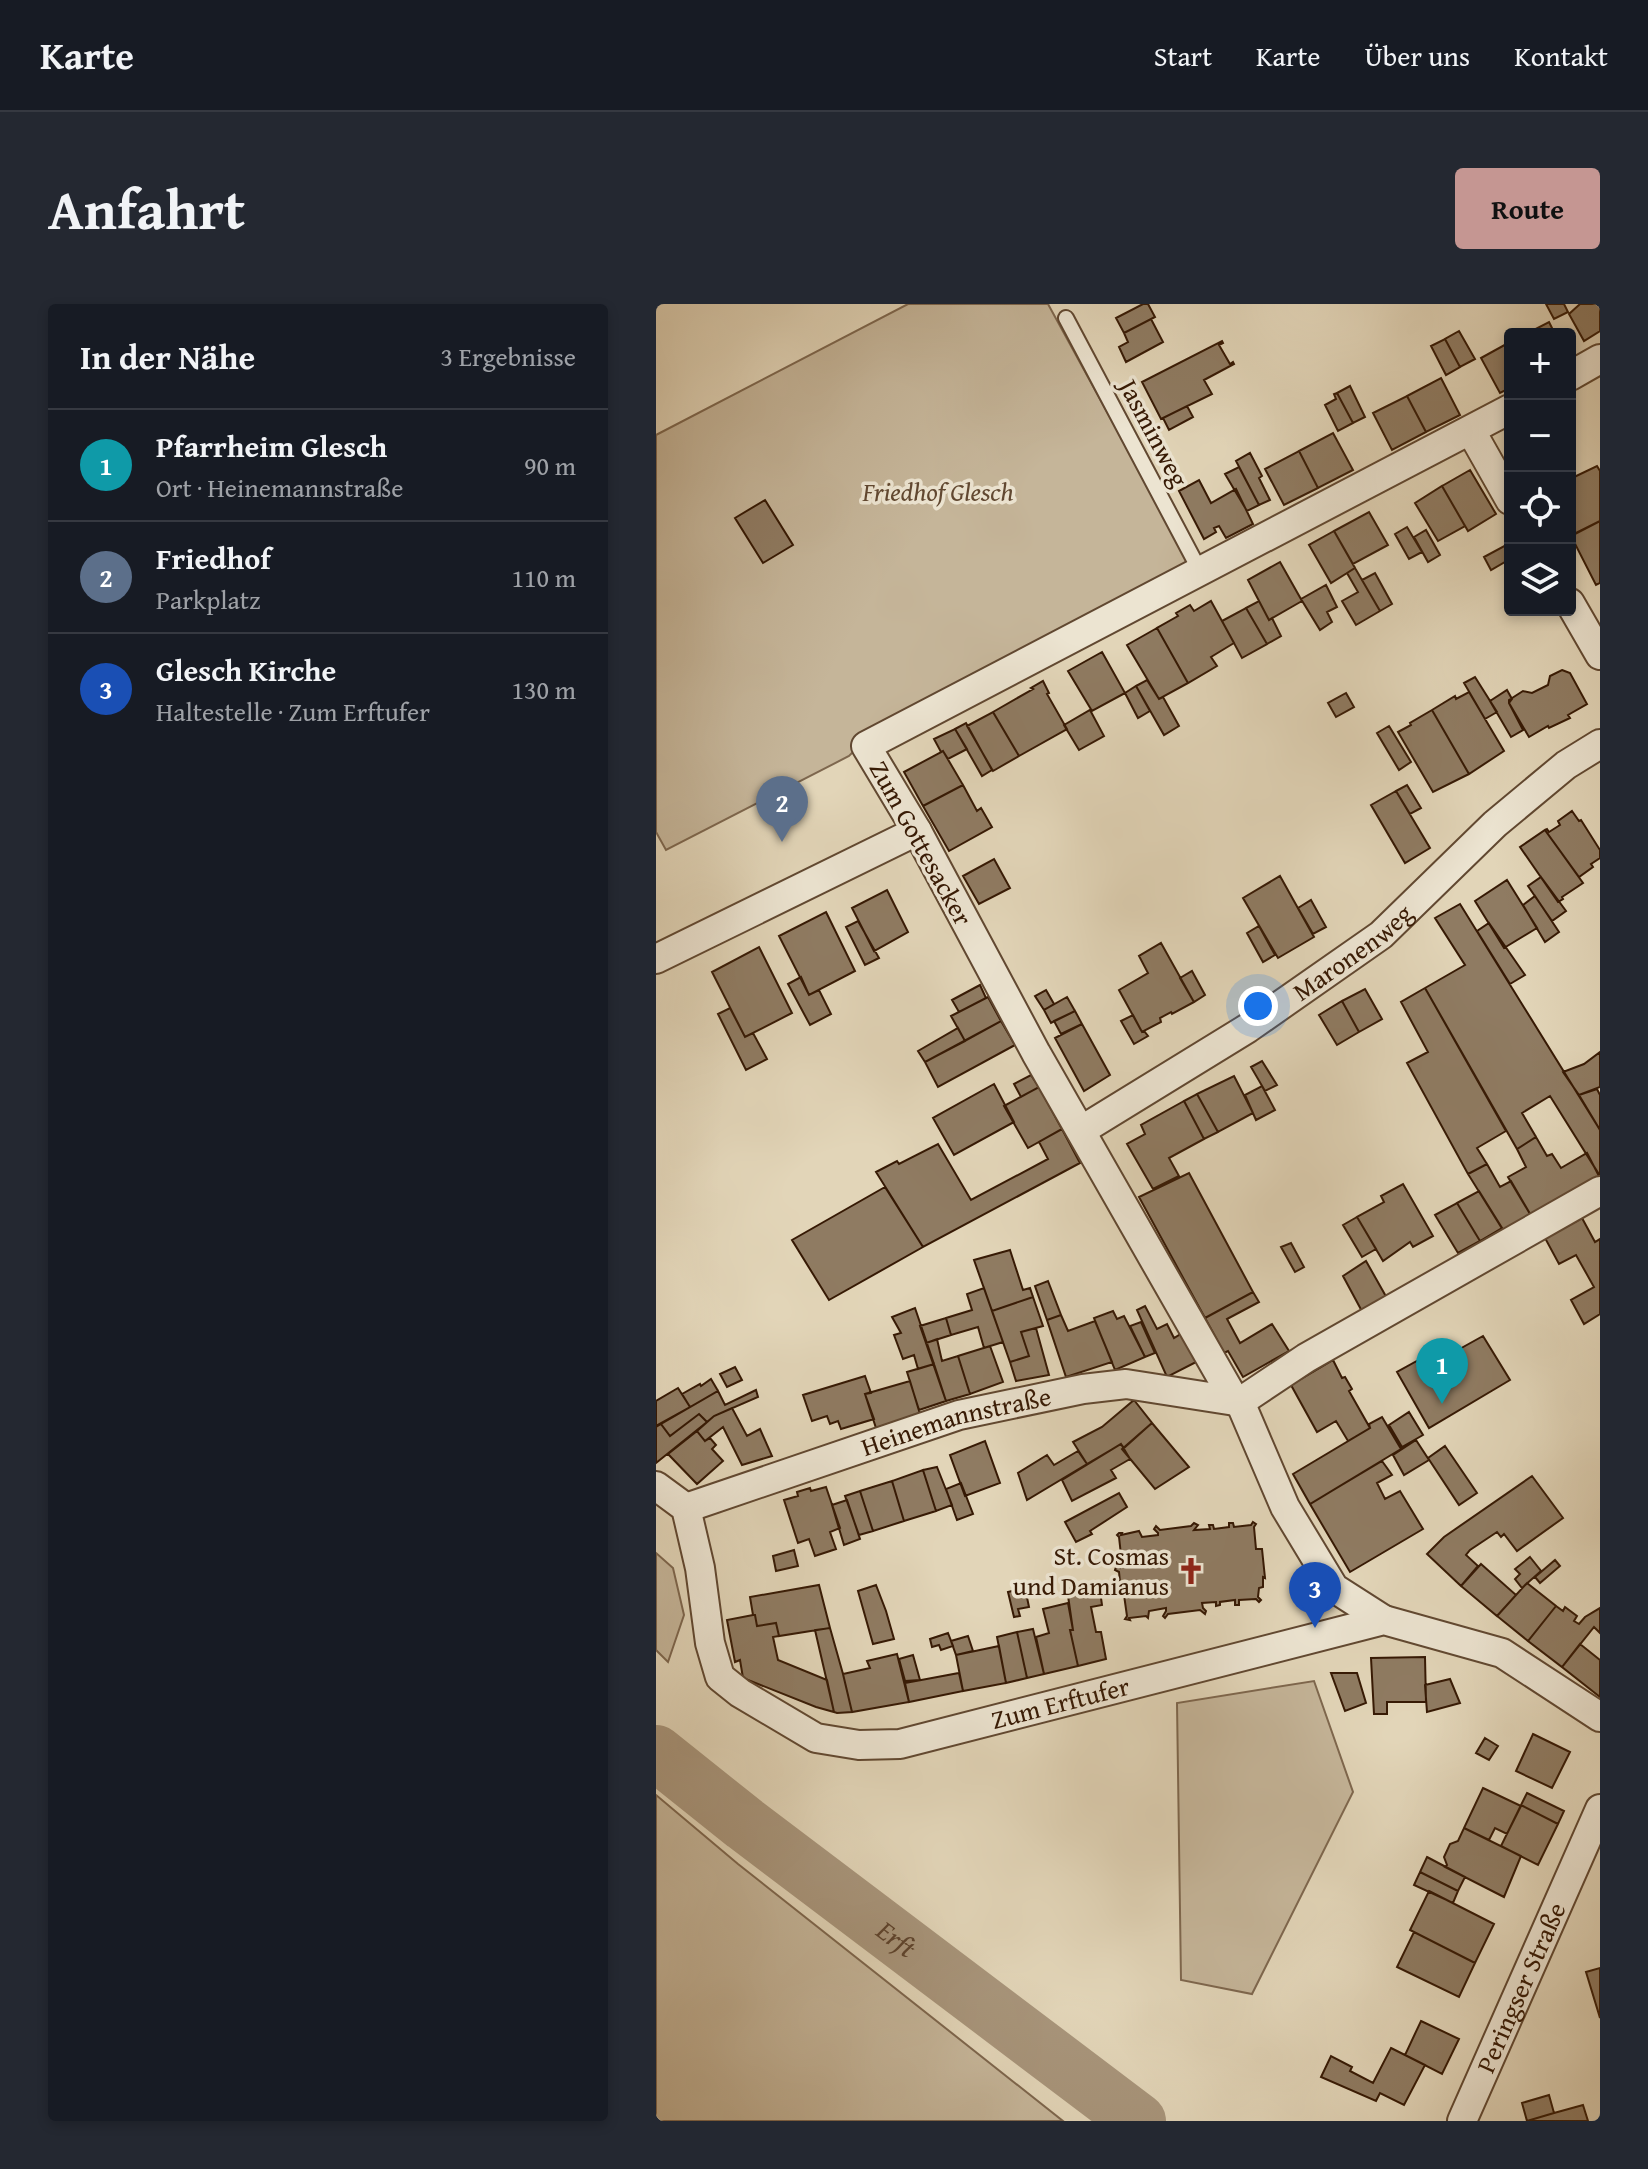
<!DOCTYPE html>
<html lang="de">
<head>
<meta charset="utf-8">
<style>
	:root { --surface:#171b24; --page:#242831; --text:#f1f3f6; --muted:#9ea1a6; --line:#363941; --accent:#c59692 }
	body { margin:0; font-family:"Gentium Book Plus",serif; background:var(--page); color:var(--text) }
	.controls { position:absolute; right:24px; top:24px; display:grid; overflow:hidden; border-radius:8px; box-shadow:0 4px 12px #0003 }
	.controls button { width:72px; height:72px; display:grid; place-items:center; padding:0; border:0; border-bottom:2px solid var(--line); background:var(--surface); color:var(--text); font:40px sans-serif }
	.you { position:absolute; left:602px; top:702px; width:28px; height:28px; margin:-20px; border:6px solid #fff; border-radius:50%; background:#1a73e8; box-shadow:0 0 0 12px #1a73e833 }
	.badge { display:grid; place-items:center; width:52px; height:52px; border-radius:50%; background:var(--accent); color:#fff; font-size:26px; font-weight:700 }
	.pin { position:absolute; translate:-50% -66px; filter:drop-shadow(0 2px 4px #0008) }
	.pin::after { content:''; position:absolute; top:42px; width:28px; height:24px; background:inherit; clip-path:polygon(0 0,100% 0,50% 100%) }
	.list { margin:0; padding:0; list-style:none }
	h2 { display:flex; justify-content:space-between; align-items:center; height:104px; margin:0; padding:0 32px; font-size:34px }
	h2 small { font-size:26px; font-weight:400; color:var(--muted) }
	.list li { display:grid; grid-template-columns:52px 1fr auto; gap:24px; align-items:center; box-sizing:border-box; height:112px; padding:0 32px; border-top:2px solid var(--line) }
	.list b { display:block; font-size:30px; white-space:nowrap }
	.list p { margin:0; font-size:26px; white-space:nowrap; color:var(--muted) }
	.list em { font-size:26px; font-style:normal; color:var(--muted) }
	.icon { flex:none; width:44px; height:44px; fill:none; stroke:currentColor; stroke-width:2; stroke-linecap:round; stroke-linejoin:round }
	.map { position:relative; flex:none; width:944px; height:1817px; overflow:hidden; border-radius:8px }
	header { display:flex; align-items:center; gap:48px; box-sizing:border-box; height:112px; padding:0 40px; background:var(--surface); border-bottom:2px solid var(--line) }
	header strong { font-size:38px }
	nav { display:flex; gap:44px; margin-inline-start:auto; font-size:28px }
	.intro { display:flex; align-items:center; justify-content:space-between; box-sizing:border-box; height:192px; padding:0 48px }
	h1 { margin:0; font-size:56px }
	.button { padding:20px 36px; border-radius:8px; background:var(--accent); color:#111; font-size:28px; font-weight:700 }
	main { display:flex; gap:48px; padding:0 48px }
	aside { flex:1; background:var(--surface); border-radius:8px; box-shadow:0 4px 12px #0003 }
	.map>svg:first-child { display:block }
</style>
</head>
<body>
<header>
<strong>Karte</strong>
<nav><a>Start</a><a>Karte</a><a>Über uns</a><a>Kontakt</a></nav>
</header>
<div class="intro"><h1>Anfahrt</h1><a class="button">Route</a></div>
<main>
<aside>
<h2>In der Nähe<small>3 Ergebnisse</small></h2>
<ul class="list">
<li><span class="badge" style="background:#0f9aa8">1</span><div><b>Pfarrheim Glesch</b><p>Ort · Heinemannstraße</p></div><em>90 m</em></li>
<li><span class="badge" style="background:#5c6f8a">2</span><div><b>Friedhof</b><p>Parkplatz</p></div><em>110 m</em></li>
<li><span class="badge" style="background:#1a4fb4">3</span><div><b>Glesch Kirche</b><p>Haltestelle · Zum Erftufer</p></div><em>130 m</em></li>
</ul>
</aside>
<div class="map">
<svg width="944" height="1817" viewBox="0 0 944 1817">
	<rect width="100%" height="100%" fill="#e2d5b8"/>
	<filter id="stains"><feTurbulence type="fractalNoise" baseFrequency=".0025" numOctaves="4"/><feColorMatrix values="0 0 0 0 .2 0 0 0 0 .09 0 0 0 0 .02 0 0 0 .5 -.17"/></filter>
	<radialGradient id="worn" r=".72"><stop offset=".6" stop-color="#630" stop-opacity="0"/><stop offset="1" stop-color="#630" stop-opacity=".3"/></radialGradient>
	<!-- green -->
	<path fill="#c5b599" stroke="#7e674e" stroke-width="2" d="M252,0H392L531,254L530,259L223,422L193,452L10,546L0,528V131Z
		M0,1249L17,1264L28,1311L12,1358L0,1346Z
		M658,1377L697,1488L596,1690L525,1676L521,1399Z
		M0,1491L82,1560L407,1817H0Z"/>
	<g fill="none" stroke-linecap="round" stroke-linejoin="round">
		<!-- river -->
		<path stroke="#a8957b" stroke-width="56" id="s1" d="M0,1449L89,1520L482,1817"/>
	</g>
	<!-- building -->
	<path fill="#8f7b62" stroke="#361904" stroke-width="2" d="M487,0H492L499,13L468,29L460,14Z
		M890,0H908L912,8L898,15Z
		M924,0H944V27L928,37L913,10Z
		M495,15L507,38L470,58L463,43L472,38L468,29Z
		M893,18L899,30H870Z
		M803,27L819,55L804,63L789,35Z
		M789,35L804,63L790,71L775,42Z
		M566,37L567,39L563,41L574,60L577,58L578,60L548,76L556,90L505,115L486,78Z
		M854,38V84L844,89L825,54Z
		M785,74L804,111L770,128L751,92Z
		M694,82L709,113L697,119L681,89Z
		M681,89L697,119L682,127L669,101L680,95L678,90Z
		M751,92L770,128L736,146L717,109Z
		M531,102L537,113L513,126L507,114Z
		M677,129L697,166L662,184L643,147Z
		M643,147L662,184L628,201L609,165Z
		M594,149L606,172L603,174L614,196L603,201L580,157Z
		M941,162L944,167V217L914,232V175Z
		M583,163L603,201L591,207L569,170Z
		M814,166L840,210L812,227L786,182Z
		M543,176L555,199L580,185L597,220L570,234L563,222L558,224L560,228L548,235L523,187Z
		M786,182L809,222L782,237L759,199Z
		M109,196L137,241L107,259L79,214Z
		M713,208L732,241L697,260L678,227Z
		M944,217V279L940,281L915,232Z
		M751,223L766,248L753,255L739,230Z
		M770,226L784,251L772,258L758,233Z
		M678,227L699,264L675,279L653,241Z
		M852,240L854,255L835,266L828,253Z
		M624,258L646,297L613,316L592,276Z
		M699,264L724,307L700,321L686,297L702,288L691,269Z
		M719,269L736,300L724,307L706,276Z
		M670,281L681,303L671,308L676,318L664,326L645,295Z
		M555,297L578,339L555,353L561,362L532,379L501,324L522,312L520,309L534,301L538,307Z
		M603,297L613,316L616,314L625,332L611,340L590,304Z
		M590,304L611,340L586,354L566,317Z
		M501,324L532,379L503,395L471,341Z
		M446,348L469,389L436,407L412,367Z
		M906,366L914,369L931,400L912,411L914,414L893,424L892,422L873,433L853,399V396L867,387L876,389L892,381L894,372Z
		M819,373L841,408L829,415L808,379Z
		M491,376L503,395L507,393L523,422L508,431L480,382Z
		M387,377L393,389L391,390L411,425L363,452L337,408L377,385L375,384Z
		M480,382L494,407L482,414L469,389Z
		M851,386L856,395L853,399L867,426L855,433L834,397Z
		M813,388L848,447L813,470L776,406L799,392L800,395Z
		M690,389L698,403L680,413L672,399Z
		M434,406L448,432L423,446L408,421Z
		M776,406L813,470L777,488L742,428L755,421L754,419Z
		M337,408L363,452L337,467L311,422Z
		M310,419L336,466L326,472L299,425Z
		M733,422L755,458L743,466L721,429Z
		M299,425L311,445L292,455L287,447L285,448L278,435Z
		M287,447L307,481L267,502L248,468Z
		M307,481L321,507L325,504L336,523L293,547L267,502Z
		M751,481L765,504L754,510L740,487Z
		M740,487L774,544L749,559L715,501Z
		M916,507L923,517L925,516L944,546V554L935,560L937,563L923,573L889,526L891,525L893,528L904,521L902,517Z
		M889,526L927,579L906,593L907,595L902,598L864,543Z
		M338,555L354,584L323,600L307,572Z
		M624,572L658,633L622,654L587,594Z
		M885,573L910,607L896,617L872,582Z
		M851,576L881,624L848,644L819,597Z
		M231,586L252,628L218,647L196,604Z
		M879,592L903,628L889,638L867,601Z
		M655,596L670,623L657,630L642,604Z
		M804,600L944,826V872L894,792L866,809L880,833L861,845L769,684L809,661L779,614Z
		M170,608L199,667L153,691L123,632Z
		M202,617L223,654L209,661L190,623Z
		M833,619L869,671L854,680L821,627Z
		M603,622L619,651L607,658L591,629Z
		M505,639L538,698L516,710L515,708L504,714L505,718L486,728L463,686L492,669L483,652Z
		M103,643L136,709L89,733L56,668Z
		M536,667L549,691L538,698L524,674Z
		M145,673L153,691L163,686L175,710L154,721L132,680Z
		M324,681L330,694L303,708L296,696Z
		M769,684L850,827L821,844L831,860L812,870L751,759L772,748L745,698Z
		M709,685L726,715L703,728L686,697Z
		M390,686L398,700L388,706L379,692Z
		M332,693L345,717L309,737L295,712Z
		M411,693L419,707L395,719L388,706Z
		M686,697L703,728L681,741L663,711Z
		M74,704L89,733L97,729L111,755L90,766L62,710Z
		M419,707L426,720L405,730L398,717Z
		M477,711L486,728L488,727L492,732L478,740L465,717Z
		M345,717L359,741L282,783L269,758Z
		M426,720L454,771L428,787L399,734Z
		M302,724L309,737L269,758L262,747Z
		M944,748V783L923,791L907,768L928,760Z
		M606,757L621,781L609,787L595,763Z
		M375,771L383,783L365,793L358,780Z
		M578,772L597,809L562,828L541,790Z
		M338,780L358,818L298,851L277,814Z
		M606,782L619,806L600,816L589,791Z
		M383,783L406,825L372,844L348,802Z
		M941,785L944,791V826L923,791Z
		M541,790L562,828L548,835L528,797Z
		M528,797L548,835L513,854L523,872L497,885L471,840L489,830L485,821Z
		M406,825L424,859L267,943L220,868L241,857L243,860L282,840L315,896L392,855L383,838Z
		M880,833L891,852L896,850L905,864L931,849L944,874L877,915L852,873L870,863L861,845Z
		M831,860L844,883L855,877L877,915L850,931L812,870Z
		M533,869L597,988L549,1014L483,893Z
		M747,880L777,932L757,943L754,938L727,957L701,913L728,898L725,892Z
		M229,883L267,943L173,996L136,936Z
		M823,887L846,924L824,937L801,899Z
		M801,899L824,937L802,949L779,911Z
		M701,913L720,945L706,953L687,921Z
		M926,914L939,938L944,935V1010L928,1020L915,996L938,983L920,951L903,960L889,934Z
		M635,939L648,963L639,968L625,943Z
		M354,946L367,986L374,984L377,993L336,1007L318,956Z
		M710,957L732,996L708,1011L687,972Z
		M392,977L405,1011L391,1016L379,982Z
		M328,984L347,1038L328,1044L322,1023L295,1031L290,1014L316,1006L311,990Z
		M597,988L603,998L571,1015L584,1039L616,1020L633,1047L587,1073L572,1047L568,1049L549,1014Z
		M377,993L387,1022L365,1028L373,1052L354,1058L336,1007Z
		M489,1002L501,1025L511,1020L518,1034L528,1028L544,1056L511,1073L481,1006Z
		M259,1004L278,1060L262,1065L258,1051L247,1055L238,1031L245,1029L236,1013Z
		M457,1007L461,1015L468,1012L489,1053L459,1066L438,1014Z
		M405,1011L412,1027L439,1017L456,1058L410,1073L391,1016Z
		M290,1014L295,1031L270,1039L264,1022Z
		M485,1018L499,1049L489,1053L474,1022Z
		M380,1024L393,1071L360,1077L354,1058L373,1052L365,1028Z
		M827,1032L854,1076L773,1124L741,1068L768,1053L773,1062Z
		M281,1035L286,1057L302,1052L314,1090L290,1097L270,1039Z
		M334,1042L347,1078L314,1090L302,1052Z
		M677,1056L686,1074L689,1073L696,1085L693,1087L714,1124L692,1137L680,1117L661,1128L635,1081Z
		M278,1060L290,1097L263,1106L251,1068Z
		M79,1063L86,1076L71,1083L64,1070Z
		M209,1072L215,1089L209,1090L218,1115L185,1125L182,1117L174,1120L171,1112L156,1117L147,1091Z
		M55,1075L62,1087L34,1103L26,1090L44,1080L45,1082Z
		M254,1077L264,1110L220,1124L209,1090Z
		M22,1084L34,1103L0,1122V1097Z
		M100,1086L102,1093L58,1112L51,1118L43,1110L14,1132L5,1120L62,1087L69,1101Z
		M478,1096L496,1119L468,1144L465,1140L431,1160L417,1138L446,1123Z
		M76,1104L91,1132L104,1125L116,1152L86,1161L67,1123L49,1137L41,1127L58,1112Z
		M753,1108L767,1131L746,1143L733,1121Z
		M43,1110L51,1118L0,1159V1123L5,1120L14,1132Z
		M726,1113L745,1145L654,1200L637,1170L714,1124L713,1120Z
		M496,1119L533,1163L499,1185L466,1145Z
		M41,1127L49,1137L54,1134L60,1141L56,1145L67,1157L41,1180L12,1150Z
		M760,1136L773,1156L748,1171L737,1151Z
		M329,1137L344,1179L309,1192L294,1151Z
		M465,1140L474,1155L455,1166L460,1174L416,1197L406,1176Z
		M789,1142L821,1189L803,1201L772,1154Z
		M422,1147L431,1160L371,1196L362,1169L391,1151L398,1161Z
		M726,1157L736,1171L721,1179L729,1195L744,1187L767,1225L694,1268L654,1200Z
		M281,1163L296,1201L280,1207L267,1166Z
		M267,1166L280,1207L248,1217L236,1177Z
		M876,1172L907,1214L861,1247L848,1230L845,1233L841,1228L814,1246L810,1251L822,1262L805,1282L771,1250L788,1233Z
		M236,1177L248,1217L217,1227L204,1187Z
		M305,1179L317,1210L301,1216L290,1185Z
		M170,1183L184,1224L174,1228L180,1245L159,1252L153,1235L142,1239L128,1196L142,1192L141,1188L154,1184L155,1187Z
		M204,1187L217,1227L203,1231L189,1192Z
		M463,1189L471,1203L434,1227L436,1230L420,1238L409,1218Z
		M191,1196L204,1235L188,1241L176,1201Z
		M597,1218L600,1220L598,1223L600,1245H606L609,1274L607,1273V1283L603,1284L602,1293L605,1296L603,1298L600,1295L583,1296V1301H579V1296L564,1298V1301L560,1302V1298L546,1299L547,1304L550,1307L549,1310L544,1306L512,1310L509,1314L507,1312L510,1307V1304L493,1307L492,1314L490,1312L473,1314L474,1316L469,1315L471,1312L468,1291L473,1290L474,1286L466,1281L462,1283L460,1280L464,1278L463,1268L459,1266L460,1263L464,1264L470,1256L469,1253L466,1256L463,1254V1251H465L463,1233L461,1231L463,1229H466L465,1231L483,1227L486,1233L502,1231V1229L498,1225L500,1222L504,1226L535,1222L538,1219L542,1221L538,1226L554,1225L553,1221H557L558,1225L573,1223V1219H577L578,1223L595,1221Z
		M138,1246L142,1262L120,1267L117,1252Z
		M874,1253L885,1267L866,1284L859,1275L864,1270L859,1265Z
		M899,1256L904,1262L884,1279L879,1273Z
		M825,1260L860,1291L841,1312L805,1282Z
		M871,1279L900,1302L872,1337L841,1312Z
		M443,1280L446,1301L435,1303L440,1328H445L450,1355L422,1362L414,1326H417L411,1285Z
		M163,1281L174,1324L123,1332L120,1319L101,1322L99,1311H97L94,1293Z
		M220,1281L230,1307L238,1335L217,1340L202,1287Z
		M369,1284L373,1303L362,1305L364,1312L358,1313L352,1288Z
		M412,1299L417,1326H414L422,1362L388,1370L380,1333L393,1329L387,1305Z
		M900,1302L907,1307L909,1303L921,1312L918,1317L923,1320L929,1313L944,1304V1329L938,1323L906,1363L872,1337Z
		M97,1311H99L101,1322L120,1319L123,1332L117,1333L122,1356L171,1376L178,1408L160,1403L87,1374L84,1356L79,1358L71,1316Z
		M174,1324L187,1370L196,1408L181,1409L178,1408L159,1326Z
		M377,1325L388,1370L371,1374L361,1328Z
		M361,1328L371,1374L350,1379L341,1333Z
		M292,1329L297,1342L285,1346L283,1341L276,1343L274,1335Z
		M312,1332L317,1347L300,1351L295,1337Z
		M924,1340L944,1356V1393L906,1363Z
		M343,1342L350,1379L307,1387L300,1351Z
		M241,1350L253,1398L196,1408L187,1370L214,1364L211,1357Z
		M257,1351L264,1376L249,1377L243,1355Z
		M769,1353L770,1398H731V1410H718L715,1354Z
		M303,1369L307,1387L253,1398L249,1379Z
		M675,1369H701L710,1399L689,1407Z
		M794,1375L804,1399L771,1408L769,1381Z
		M877,1430L914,1448L896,1484L860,1467Z
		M829,1434L842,1442L833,1456L820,1449Z
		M827,1484L865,1502L851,1530L839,1524L833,1536L808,1524Z
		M871,1489L908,1507L902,1520L865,1501Z
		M865,1501L902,1520L882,1561L845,1542Z
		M808,1524L865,1552L848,1593L789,1563L791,1561L788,1553L794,1540L802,1537Z
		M771,1553L809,1573L802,1587L764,1568Z
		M764,1568L802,1587L797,1599L758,1581Z
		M773,1587L838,1620L819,1659L754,1626Z
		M758,1628L819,1659L803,1693L741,1663Z
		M944,1664V1714L930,1668Z
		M765,1717L803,1735L786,1770L749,1751Z
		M735,1744L769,1761L748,1801L724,1789L720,1797L665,1773L675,1752L696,1763L694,1767L717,1779Z
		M893,1791L898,1809L871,1817L866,1799Z
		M927,1801L932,1817H871L898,1809Z"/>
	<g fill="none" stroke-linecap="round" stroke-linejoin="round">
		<!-- service casing -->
		<g stroke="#614831" stroke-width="18">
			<path id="service" d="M410,14L544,267"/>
		</g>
		<!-- minor casing -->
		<g stroke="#614831" stroke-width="32">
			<g id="minor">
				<path d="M914,72L944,55"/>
				<path d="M815,127L854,196"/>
				<path d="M914,299L944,351"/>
				<path d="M0,655L261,527"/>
				<path id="s2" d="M426,826L592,724L725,631L839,520L910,461L944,440"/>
				<path d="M584,1098L650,1054L944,887"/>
				<path id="s3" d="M0,1182L30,1204L44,1264L54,1339L64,1373L84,1389L160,1434L203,1441L244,1440L728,1316L846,1349L944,1413"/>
				<path id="s4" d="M30,1204L303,1111L427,1085L470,1080L579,1097"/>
				<path d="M728,1316L678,1284L629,1203L584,1098L579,1097L380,749L261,527L210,442L854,105"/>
				<path id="s5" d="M806,1817L944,1505"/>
			</g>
		</g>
		<!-- service -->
		<use href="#service" stroke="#ece4d1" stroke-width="14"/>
		<!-- minor -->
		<use href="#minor" stroke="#ece4d1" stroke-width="28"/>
	</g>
	<!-- icons -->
	<defs>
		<g id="church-bare" transform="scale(2.16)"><path d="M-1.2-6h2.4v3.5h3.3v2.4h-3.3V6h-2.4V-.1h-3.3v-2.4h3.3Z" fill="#8f2418" stroke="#ece4d1" stroke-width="2.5" paint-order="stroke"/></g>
	</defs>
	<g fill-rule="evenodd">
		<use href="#church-bare" x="535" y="1267"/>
	</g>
	<g text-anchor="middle" stroke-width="7" stroke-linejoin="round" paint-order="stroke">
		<!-- street labels -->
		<g font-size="26" fill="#361904" stroke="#ece4d1">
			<text transform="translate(498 129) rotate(62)" y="9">Jasminweg</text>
			<text transform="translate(265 539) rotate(61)" y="9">Zum Gottesacker</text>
			<text dy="9" stroke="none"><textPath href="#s2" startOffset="324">Maronenweg</textPath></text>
			<text dy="9" stroke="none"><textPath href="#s4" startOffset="284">Heinemannstraße</textPath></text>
			<text dy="9" stroke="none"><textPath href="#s3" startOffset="574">Zum Erftufer</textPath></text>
			<text dy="9" stroke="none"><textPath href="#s5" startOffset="146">Peringser Straße</textPath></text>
		</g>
		<!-- park labels -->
		<g font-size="26" font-style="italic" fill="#614831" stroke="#ece4d1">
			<text x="282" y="197">Friedhof Glesch</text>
		</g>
		<!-- poi labels -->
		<g font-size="26" fill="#361904" stroke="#ece4d1" text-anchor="end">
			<text x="513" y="1261">St. Cosmas<tspan x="513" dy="30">und Damianus</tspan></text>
		</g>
		<!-- water labels -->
		<g font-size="28" font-style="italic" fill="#5e442e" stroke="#ece4d1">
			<text dy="10" stroke="none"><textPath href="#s1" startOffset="304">Erft</textPath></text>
		</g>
	</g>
	<rect width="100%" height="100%" filter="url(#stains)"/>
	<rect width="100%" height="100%" fill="url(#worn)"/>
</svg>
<div class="controls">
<button>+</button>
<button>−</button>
<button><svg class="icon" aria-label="locate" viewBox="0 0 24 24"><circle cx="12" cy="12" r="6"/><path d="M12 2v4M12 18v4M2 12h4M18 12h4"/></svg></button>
<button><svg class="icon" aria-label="layers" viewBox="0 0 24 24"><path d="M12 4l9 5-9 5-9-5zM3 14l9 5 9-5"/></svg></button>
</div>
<div class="you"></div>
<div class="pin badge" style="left:786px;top:1100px;background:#0f9aa8">1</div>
<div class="pin badge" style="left:126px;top:538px;background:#5c6f8a">2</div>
<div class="pin badge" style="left:659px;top:1324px;background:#1a4fb4">3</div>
</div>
</main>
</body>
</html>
